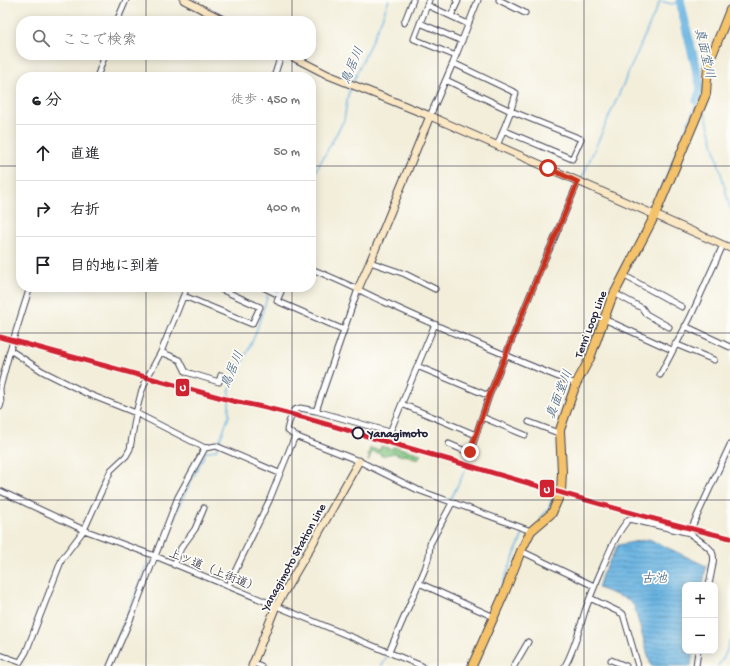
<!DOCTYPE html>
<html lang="ja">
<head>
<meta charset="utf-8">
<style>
	:root { --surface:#fff; --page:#f2f2f2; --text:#202124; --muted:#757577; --line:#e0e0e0 }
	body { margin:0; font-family:"Gochi Hand","Klee One",sans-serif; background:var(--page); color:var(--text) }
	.controls { position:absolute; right:12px; bottom:12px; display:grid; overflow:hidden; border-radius:8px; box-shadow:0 2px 10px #0003 }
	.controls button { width:36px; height:36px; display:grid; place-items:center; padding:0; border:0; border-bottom:1px solid var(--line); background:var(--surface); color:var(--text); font:20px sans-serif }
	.stop { position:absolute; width:12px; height:12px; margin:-9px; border:3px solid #c8321e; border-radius:50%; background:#fff }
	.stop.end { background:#c8321e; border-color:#fff; box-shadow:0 1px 4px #0008 }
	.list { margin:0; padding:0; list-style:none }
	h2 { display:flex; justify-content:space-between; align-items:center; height:52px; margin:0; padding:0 16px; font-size:17px }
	h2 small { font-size:13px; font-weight:400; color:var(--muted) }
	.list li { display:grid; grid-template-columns:26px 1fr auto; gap:12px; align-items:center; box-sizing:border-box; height:56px; padding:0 16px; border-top:1px solid var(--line) }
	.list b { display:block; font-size:15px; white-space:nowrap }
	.list em { font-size:13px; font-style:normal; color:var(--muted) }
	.icon { flex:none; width:22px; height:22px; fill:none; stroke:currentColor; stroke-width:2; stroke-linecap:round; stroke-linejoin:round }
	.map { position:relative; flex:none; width:730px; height:666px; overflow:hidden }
	.search { position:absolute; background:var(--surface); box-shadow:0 2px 10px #0003; left:16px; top:16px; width:300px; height:44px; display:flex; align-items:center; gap:10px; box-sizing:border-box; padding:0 14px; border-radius:16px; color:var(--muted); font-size:15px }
	.panel { position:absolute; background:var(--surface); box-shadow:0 2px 10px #0003; left:16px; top:72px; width:300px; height:220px; border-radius:16px }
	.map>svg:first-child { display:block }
</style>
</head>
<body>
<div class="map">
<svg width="730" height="666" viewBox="0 0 730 666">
	<defs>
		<pattern id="park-dots" width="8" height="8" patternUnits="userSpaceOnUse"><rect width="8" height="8" fill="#80c580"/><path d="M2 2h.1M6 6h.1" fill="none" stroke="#68a06a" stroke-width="1.8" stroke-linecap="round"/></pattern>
		<pattern id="water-rules" width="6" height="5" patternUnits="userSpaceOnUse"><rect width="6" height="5" fill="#68b3e1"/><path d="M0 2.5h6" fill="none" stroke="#5591b8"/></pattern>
	</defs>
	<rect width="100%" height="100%" fill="#fdfcf7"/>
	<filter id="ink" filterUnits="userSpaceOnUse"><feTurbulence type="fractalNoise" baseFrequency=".025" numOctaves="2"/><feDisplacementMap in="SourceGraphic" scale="8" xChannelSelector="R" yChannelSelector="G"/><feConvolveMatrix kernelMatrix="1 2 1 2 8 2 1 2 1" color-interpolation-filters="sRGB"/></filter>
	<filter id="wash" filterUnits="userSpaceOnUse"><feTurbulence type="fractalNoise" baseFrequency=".012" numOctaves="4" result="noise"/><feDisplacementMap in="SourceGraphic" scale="16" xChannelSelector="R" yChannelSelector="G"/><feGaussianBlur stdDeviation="0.9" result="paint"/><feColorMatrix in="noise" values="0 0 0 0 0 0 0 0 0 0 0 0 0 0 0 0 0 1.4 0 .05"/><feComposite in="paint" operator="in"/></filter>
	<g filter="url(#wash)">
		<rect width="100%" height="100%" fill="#f3eeda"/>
		<!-- park -->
		<path fill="url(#park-dots)" stroke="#51745e" d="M381,446L392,449L393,446L421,454L418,459L404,455L402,456L394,453L381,456V454L372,452L368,461L370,457L368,456L370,448L380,450Z"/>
		<!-- water -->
		<path fill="url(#water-rules)" stroke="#456a8e" d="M649,539L706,566L703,585H685V651H693L691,666H651L634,606L629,600L598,588L602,575L618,545Z"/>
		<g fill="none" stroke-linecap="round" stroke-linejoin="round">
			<!-- stream -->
			<path stroke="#68b3e1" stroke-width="1.5" d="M353,82L382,18L389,0
				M704,108L730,208
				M311,180L344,120L348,95L351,87
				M581,180L660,1L672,4L681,1
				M657,200L697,101
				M614,286L622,266L648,219
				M581,366L600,319
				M451,499L465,470L468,454
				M540,518L548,510L558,483
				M160,553L181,501L206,452L216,450L229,416V392L255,335L268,295
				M477,646L523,534L527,530
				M106,666L150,559
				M382,666L387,655
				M718,666L725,655L730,640"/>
			<!-- river -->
			<path stroke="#68b3e1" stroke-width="9" d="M680,0L687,32L701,88L697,101"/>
		</g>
	</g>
	<g filter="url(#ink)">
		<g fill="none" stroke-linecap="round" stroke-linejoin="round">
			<!-- street casing -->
			<g stroke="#414153" stroke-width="7">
				<path id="street" d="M429,0L414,39L456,56
					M499,0L525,13
					M427,5L468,24
					M451,16L458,1L456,0
					M117,21L126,0
					M404,23L413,0
					M420,23L462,41
					M453,63L516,93L510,113L497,146
					M97,77L105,55
					M274,77L281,55
					M446,80L511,111L581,139L572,159L503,130
					M430,116L453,63L478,0
					M370,262L405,274L435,289
					M311,269C335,278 357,289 380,300C445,330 511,358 576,384
					M623,275L682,307
					M263,287L279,295
					M283,287L277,301L344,330
					M358,289L316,411L300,408L294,410L289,422L287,430L295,436L359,461L418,490L531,531
					M614,293L642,308L646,314L669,327
					M184,296L252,324L260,307L216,287
					M604,319L672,350
					M685,326L730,347
					M675,344L714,360
					M10,350L42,371L88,394L136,413L205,448L216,446L279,473
					M161,352L180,360L186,372L219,382L221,375
					M417,366L489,396
					M660,375L690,318L723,245
					M0,388L10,350L30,287
					M0,389L1,404L0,407
					M402,404L476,435
					M316,411L390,432L435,324
					M482,417L525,435
					M529,422L561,434
					M449,444L470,453L489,396L543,263L552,244L578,182
					M0,491L84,530L155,556L422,666
					M521,551L594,586
					M174,565L181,548L195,529L204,508
					M419,583L494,617
					M709,585C715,551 720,554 690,534L691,529L730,445
					M228,586L269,501L295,436
					M590,598L623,614L638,666
					M389,652L425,569L429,556L430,544L452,503
					M0,655L20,662L26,652L62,559L84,530L111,470L126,456L130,449L136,413L141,393L147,378L161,352L187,287
					M611,660L626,666
					M254,663L261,666
					M110,666L133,613L178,497L205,448
					M514,666L528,642
					M565,666C575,648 579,630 585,611C591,594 598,578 605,562C611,547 618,531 629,519L690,533
					M696,666L698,651"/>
			</g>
			<!-- secondary casing -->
			<g stroke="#414153" stroke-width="9">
				<path id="secondary" d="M184,0L225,21
					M289,55L328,75L430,116L730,248
					M358,289L370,262L430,116
					M252,666L276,606L313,543L359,461"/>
			</g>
			<!-- primary casing -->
			<g stroke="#414153" stroke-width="10">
				<path id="primary" d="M472,666L504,594L521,551L531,531L552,513L561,492L562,472L560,430L571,398L576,384L590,358L611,300L655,215L706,94L708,65L730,10"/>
			</g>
			<!-- street -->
			<use href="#street" stroke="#fff" stroke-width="5"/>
			<!-- secondary -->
			<use href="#secondary" stroke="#fae7c3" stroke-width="7"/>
			<!-- primary -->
			<use href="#primary" stroke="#f3c26a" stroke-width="8"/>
			<!-- rail-1 casing -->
			<g stroke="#fdfcf7" stroke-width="8">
				<path id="rail-1" d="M0,337L233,401C282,410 329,425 377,439C494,472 611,510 730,538"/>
			</g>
			<!-- rail-1 -->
			<use href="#rail-1" stroke="#d02332" stroke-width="5"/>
		</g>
	</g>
	<g fill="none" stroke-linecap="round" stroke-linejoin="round" filter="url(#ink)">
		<!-- route -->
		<path stroke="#c8321e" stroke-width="5" d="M470,452L489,396L543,263L552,244L578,182L548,168"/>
	</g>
	<!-- grid -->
	<path fill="none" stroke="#22223b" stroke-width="1" stroke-opacity="0.55" d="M146,0V21M292,0V21M438,0V666M584,0V666M146,55V77M292,55V77M0,166H21M311,166H730M146,287V666M292,287V666M0,333H730M0,500H730"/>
	<!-- markers -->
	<circle fill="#fdfcf7" stroke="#22223b" stroke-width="2" cx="358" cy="433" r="5.5"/>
	<g text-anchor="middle" stroke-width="3.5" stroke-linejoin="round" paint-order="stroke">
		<!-- street labels -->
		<g font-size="12" fill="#22223b" stroke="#fdfcf7">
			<text transform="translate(590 324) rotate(-69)" y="4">Tenri Loop Line</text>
			<text transform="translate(293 557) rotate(-61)" y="4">Yanagimoto Station Line</text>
			<text transform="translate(214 570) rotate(22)" y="4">上ツ道（上街道）</text>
		</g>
		<!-- stop labels -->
		<g font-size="12" font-weight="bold" fill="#22223b" stroke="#fdfcf7" text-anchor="start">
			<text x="368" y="437">Yanagimoto</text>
		</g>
		<!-- water labels -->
		<g font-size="13" font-style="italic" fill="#3e5c7d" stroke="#fdfcf7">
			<text transform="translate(706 53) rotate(77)" y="5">真面堂川</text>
			<text transform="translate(351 65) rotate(-67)" y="5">鳥居川</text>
			<text transform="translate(231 369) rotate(-67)" y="5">鳥居川</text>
			<text transform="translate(558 394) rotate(-69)" y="5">真面堂川</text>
			<text x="654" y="582">古池</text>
		</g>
	</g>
	<g stroke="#fdfcf7" stroke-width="1.5">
		<rect x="175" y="378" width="15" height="19" rx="4" fill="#d02332"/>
		<rect x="539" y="479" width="16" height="19" rx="4" fill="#d02332"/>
	</g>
	<g font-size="11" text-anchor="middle" font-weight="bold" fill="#fff">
		<text x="183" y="391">U</text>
		<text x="547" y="493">U</text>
	</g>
</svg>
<div class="controls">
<button>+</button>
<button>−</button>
</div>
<div class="stop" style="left:548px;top:168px"></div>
<div class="stop end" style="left:470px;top:452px"></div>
<div class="search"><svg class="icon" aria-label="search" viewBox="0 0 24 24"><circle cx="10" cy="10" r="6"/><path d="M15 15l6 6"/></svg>ここで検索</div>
<section class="panel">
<h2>6 分<small>徒歩 · 450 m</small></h2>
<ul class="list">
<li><svg class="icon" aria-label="ahead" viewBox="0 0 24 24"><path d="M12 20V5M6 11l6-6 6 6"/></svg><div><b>直進</b></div><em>50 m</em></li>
<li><svg class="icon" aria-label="right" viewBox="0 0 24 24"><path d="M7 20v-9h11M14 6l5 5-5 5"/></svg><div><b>右折</b></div><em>400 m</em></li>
<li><svg class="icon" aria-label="arrive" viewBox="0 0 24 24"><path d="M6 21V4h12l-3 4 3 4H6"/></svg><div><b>目的地に到着</b></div></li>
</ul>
</section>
</div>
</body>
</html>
